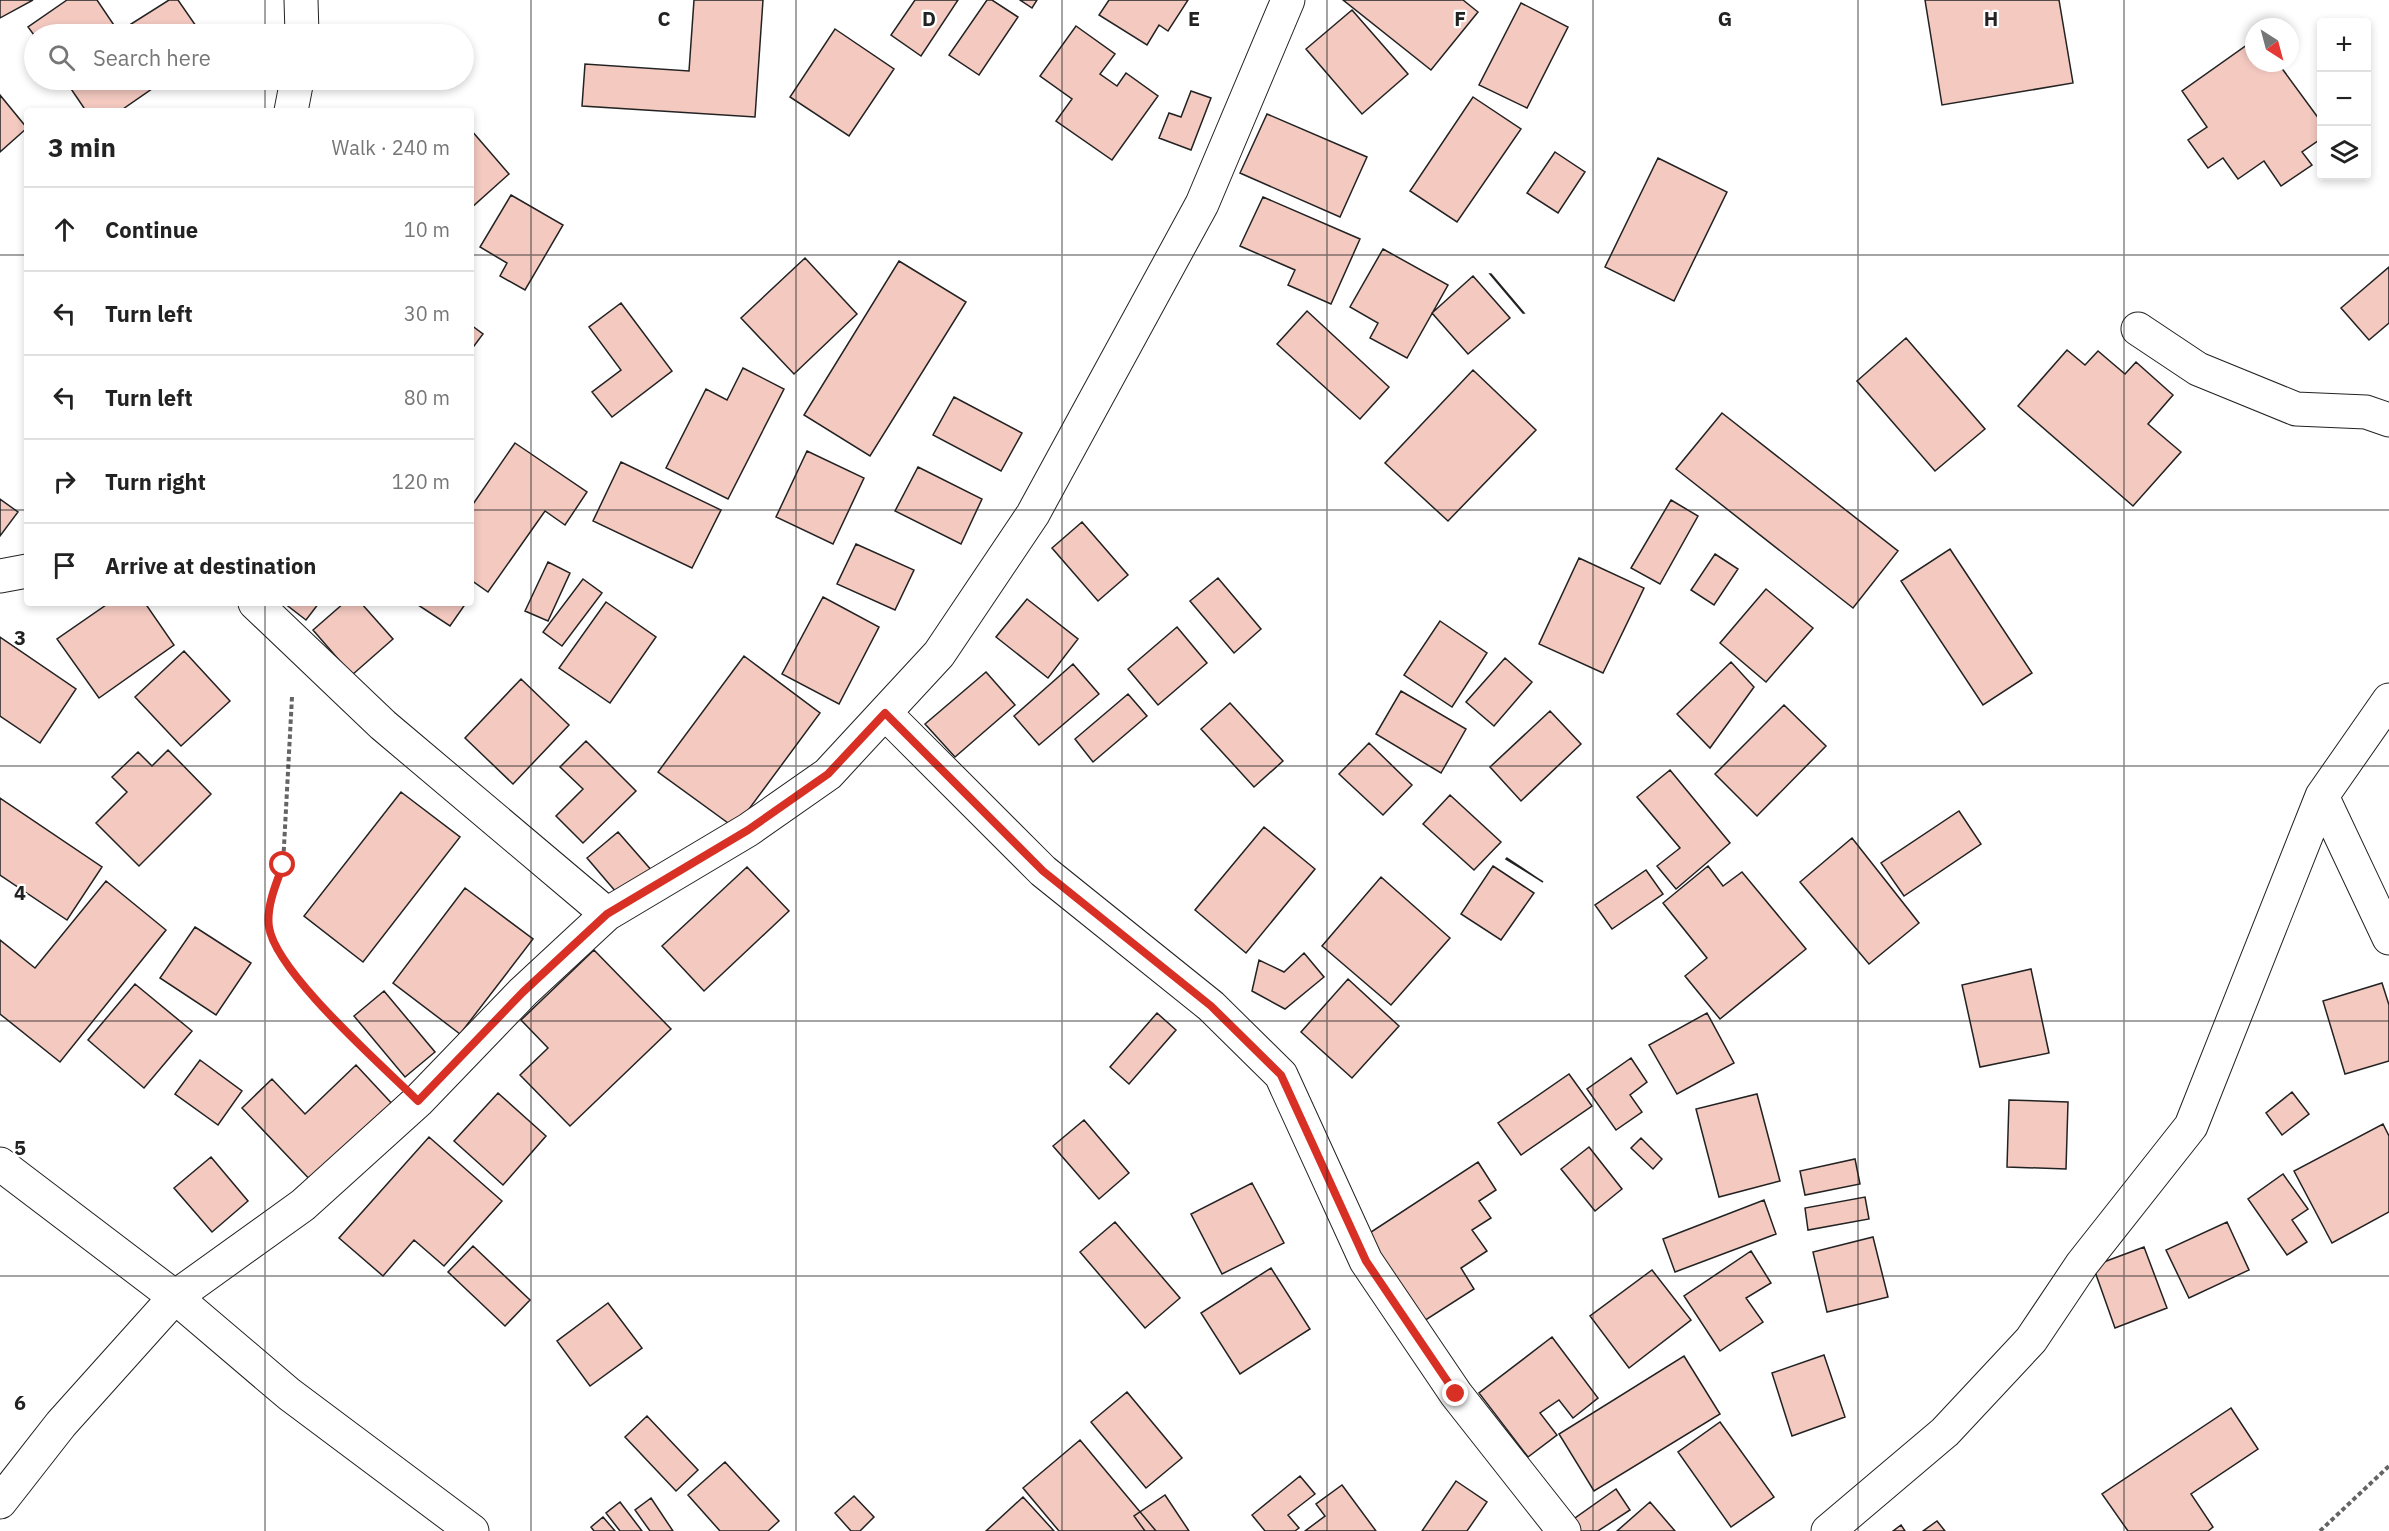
<!DOCTYPE html>
<html lang="en">
<head>
<meta charset="utf-8">
<style>
	:root { --surface:#fff; --page:#f2f2f2; --text:#222; --muted:#767676; --line:#e0e0e0 }
	body { margin:0; font-family:"IBM Plex Sans",sans-serif; background:var(--page); color:var(--text) }
	.controls { position:absolute; right:18px; top:18px; display:grid; overflow:hidden; border-radius:6px; box-shadow:0 3px 9px #0003 }
	.controls button { width:54px; height:54px; display:grid; place-items:center; padding:0; border:0; border-bottom:2px solid var(--line); background:var(--surface); color:var(--text); font:30px sans-serif }
	.compass { position:absolute; left:2245px; top:18px; width:54px; height:54px; border-radius:50%; background:var(--surface); box-shadow:0 3px 9px #0003; rotate:144deg }
	.stop { position:absolute; width:18px; height:18px; margin:-14px; border:4px solid #d93025; border-radius:50%; background:#fff }
	.stop.end { background:#d93025; border-color:#fff; box-shadow:0 2px 6px #0008 }
	.list { margin:0; padding:0; list-style:none }
	h2 { display:flex; justify-content:space-between; align-items:center; height:78px; margin:0; padding:0 24px; font-size:26px }
	h2 small { font-size:20px; font-weight:400; color:var(--muted) }
	.list li { display:grid; grid-template-columns:39px 1fr auto; gap:18px; align-items:center; box-sizing:border-box; height:84px; padding:0 24px; border-top:2px solid var(--line) }
	.list b { display:block; font-size:22px; white-space:nowrap }
	.list em { font-size:20px; font-style:normal; color:var(--muted) }
	.icon { flex:none; width:33px; height:33px; fill:none; stroke:currentColor; stroke-width:2; stroke-linecap:round; stroke-linejoin:round }
	.map { position:relative; flex:none; width:2389px; height:1531px; overflow:hidden }
	.search { position:absolute; background:var(--surface); box-shadow:0 3px 9px #0003; left:24px; top:24px; width:450px; height:66px; display:flex; align-items:center; gap:15px; box-sizing:border-box; padding:0 21px; border-radius:33px; color:var(--muted); font-size:22px }
	.panel { position:absolute; background:var(--surface); box-shadow:0 3px 9px #0003; left:24px; top:108px; width:450px; height:498px; border-radius:6px }
	.map>svg:first-child { display:block }
</style>
</head>
<body>
<div class="map">
<svg width="2389" height="1531" viewBox="0 0 2389 1531">
	<rect width="100%" height="100%" fill="#fff"/>
	<!-- building -->
	<path fill="#f3c9c0" stroke="#222" stroke-width="1.5" d="M0,0H33L0,18Z
		M67,0H97L120,34L34,35L28,27Z
		M169,0H178L196,26L183,34H137L131,24Z
		M694,0H763L755,117L582,106L585,64L689,71Z
		M915,0H958L921,56L891,35Z
		M987,0H992L1018,17L979,75L949,55Z
		M1020,0H1037L1032,8Z
		M1109,0H1188L1168,31L1159,25L1147,45L1099,15Z
		M1343,0H1463L1478,12L1431,70Z
		M1925,0H2059L2073,83L1942,105Z
		M1521,3L1568,27L1527,108L1479,85Z
		M1352,10L1408,74L1362,114L1306,49Z
		M1076,26L1115,54L1100,74L1117,86L1126,73L1158,96L1112,160L1056,121L1072,99L1040,76Z
		M835,29L894,69L849,136L790,97Z
		M2254,40V63H2278L2322,123V138L2302,152L2312,165L2281,186L2264,161L2238,179L2223,158L2208,168L2188,140L2207,127L2182,91Z
		M65,80H151L156,86L120,111H86Z
		M1191,91L1211,98L1191,150L1159,138L1169,113L1181,117Z
		M0,95L27,128L0,152Z
		M1473,97L1521,129L1457,222L1410,191Z
		M1267,114L1367,157L1340,217L1240,173Z
		M471,130L509,174L471,208Z
		M1555,152L1585,172L1558,213L1527,193Z
		M1658,158L1727,192L1674,301L1605,267Z
		M511,195L563,225L525,290L500,276L507,263L480,247Z
		M1263,197L1360,239L1331,304L1288,285L1295,270L1240,246Z
		M1383,249L1448,285L1407,358L1370,338L1378,323L1350,307Z
		M805,258L857,314L794,374L741,318Z
		M899,261L966,302L870,456L804,415Z
		M2389,267V323L2369,340L2341,308Z
		M1490,274H1491L1524,313H1523Z
		M1473,276L1510,318L1468,354L1432,313Z
		M621,303L672,371L612,417L592,392L621,370L589,327Z
		M1307,311L1389,387L1360,419L1277,344Z
		M471,325L483,334L471,350Z
		M1906,338L1985,429L1935,471L1857,381Z
		M2067,350L2085,365L2098,351L2125,374L2136,362L2173,395L2148,424L2181,452L2133,506L2018,406Z
		M743,368L784,389L728,499L666,468L706,389L727,400Z
		M1473,370L1536,430L1448,521L1385,463Z
		M954,397L1022,433L1001,471L933,435Z
		M1722,413L1898,551L1853,608L1676,469Z
		M515,443L587,492L565,525L545,511L488,592L471,580V507Z
		M807,451L864,478L833,544L776,517Z
		M621,462L721,510L692,568L593,521Z
		M918,467L982,499L961,544L895,511Z
		M0,499L18,512L0,536Z
		M1671,500L1698,516L1660,584L1631,568Z
		M1082,522L1128,575L1098,601L1052,548Z
		M856,544L914,570L895,610L837,584Z
		M1950,549L2032,673L1983,705L1901,581Z
		M1715,554L1738,569L1714,605L1691,590Z
		M1579,558L1644,588L1603,673L1539,644Z
		M548,562L570,573L548,621L525,611Z
		M1218,578L1261,629L1234,653L1190,601Z
		M583,579L602,593L562,646L543,632Z
		M1766,589L1813,628L1766,682L1720,643Z
		M823,597L879,627L839,704L782,674Z
		M1027,599L1078,639L1048,678L996,637Z
		M606,602L656,637L610,703L559,668Z
		M109,603H145L174,645L99,698L57,639Z
		M284,603H319L306,620Z
		M344,603H361L393,639L352,675L313,630Z
		M415,603H466L450,626Z
		M1440,621L1487,653L1452,707L1404,675Z
		M1177,627L1207,663L1158,705L1128,669Z
		M0,637L76,689L40,743L0,716Z
		M184,651L230,701L181,746L135,697Z
		M744,656L820,713L735,828L658,772Z
		M1505,658L1532,682L1494,726L1466,702Z
		M1731,662L1754,687L1710,748L1677,714Z
		M1073,664L1099,694L1039,745L1014,716Z
		M986,672L1015,705L955,757L925,724Z
		M521,679L569,725L513,784L465,738Z
		M1401,691L1466,729L1441,773L1376,734Z
		M1128,694L1147,716L1093,762L1075,739Z
		M1230,703L1283,761L1254,787L1201,729Z
		M1784,705L1826,746L1757,816L1715,774Z
		M1550,711L1581,744L1521,801L1490,767Z
		M586,741L636,791L583,843L556,816L583,789L560,767Z
		M1369,743L1412,785L1383,815L1339,774Z
		M168,750L211,794L139,866L96,823L127,792L112,777L138,752L152,766Z
		M1670,770L1730,843L1676,889L1657,866L1680,848L1637,797Z
		M401,792L460,837L363,962L304,916Z
		M1450,795L1501,842L1474,870L1423,824Z
		M0,798L102,867L67,920L0,875Z
		M1959,811L1981,844L1904,896L1881,863Z
		M1264,827L1315,869L1246,953L1195,910Z
		M618,832L653,872L622,899L587,858Z
		M1852,838L1919,923L1869,964L1800,882Z
		M1507,858L1543,882L1506,859Z
		M1493,866L1534,893L1501,940L1461,914Z
		M1708,866L1723,886L1742,872L1806,949L1720,1019L1685,976L1707,958L1663,903Z
		M747,867L789,911L704,991L662,946Z
		M1646,870L1663,894L1612,929L1595,905Z
		M1381,877L1450,938L1391,1005L1322,946Z
		M106,881L166,930L60,1062L0,1014V940L35,968Z
		M465,888L533,939L460,1034L393,983Z
		M195,927L251,963L216,1015L160,978Z
		M594,950L671,1029L570,1126L520,1075L548,1048L521,1020Z
		M1304,953L1324,977L1285,1009L1252,991L1259,960L1284,972Z
		M2031,969L2049,1053L1980,1067L1962,985Z
		M1348,979L1399,1026L1352,1078L1301,1032Z
		M2382,983L2389,1005V1061L2345,1074L2323,1001Z
		M135,984L192,1031L144,1088L88,1040Z
		M384,991L435,1052L405,1077L354,1016Z
		M1157,1013L1176,1030L1129,1084L1110,1067Z
		M1707,1013L1734,1063L1677,1094L1649,1045Z
		M1631,1058L1647,1082L1630,1095L1642,1112L1616,1130L1587,1089Z
		M200,1060L242,1091L218,1125L175,1094Z
		M356,1065L396,1108L315,1185L242,1108L272,1079L305,1114Z
		M1569,1074L1592,1106L1521,1155L1498,1123Z
		M2292,1092L2309,1114L2282,1135L2266,1113Z
		M498,1093L546,1136L503,1185L454,1141Z
		M1757,1094L1780,1181L1719,1197L1696,1109Z
		M2009,1100L2068,1102L2066,1169L2007,1167Z
		M1084,1120L1129,1173L1099,1199L1053,1146Z
		M2383,1124L2389,1136V1212L2332,1243L2294,1171Z
		M429,1137L502,1201L444,1266L414,1240L383,1276L339,1238Z
		M1641,1138L1662,1159L1653,1169L1631,1148Z
		M1589,1147L1622,1189L1595,1211L1561,1169Z
		M211,1157L248,1201L212,1232L174,1188Z
		M1855,1159L1860,1184L1805,1195L1800,1171Z
		M1478,1162L1496,1190L1479,1201L1491,1218L1472,1230L1487,1251L1461,1268L1474,1289L1424,1321L1368,1234Z
		M2283,1174L2308,1209L2292,1220L2307,1242L2287,1255L2248,1199Z
		M1252,1183L1284,1243L1222,1274L1191,1214Z
		M1865,1197L1869,1219L1808,1230L1805,1208Z
		M1764,1200L1776,1234L1675,1272L1663,1239Z
		M1115,1222L1180,1298L1145,1328L1080,1252Z
		M2227,1222L2249,1270L2189,1298L2166,1250Z
		M1873,1237L1888,1297L1827,1312L1813,1252Z
		M473,1246L530,1300L505,1326L448,1272Z
		M2144,1247L2167,1308L2115,1328L2093,1266Z
		M1751,1251L1771,1283L1746,1298L1763,1322L1720,1351L1684,1296Z
		M1271,1268L1310,1329L1240,1374L1201,1313Z
		M1652,1270L1691,1320L1629,1368L1590,1316Z
		M608,1303L642,1348L590,1386L557,1341Z
		M1552,1337L1598,1398L1573,1418L1559,1400L1540,1413L1557,1435L1528,1457L1479,1393Z
		M1824,1355L1845,1417L1792,1436L1772,1373Z
		M1684,1356L1720,1414L1594,1491L1559,1434Z
		M1127,1392L1182,1458L1146,1488L1091,1422Z
		M2231,1408L2258,1449L2191,1494L2213,1527L2208,1531H2128L2102,1494Z
		M647,1416L698,1470L676,1491L625,1437Z
		M1720,1422L1774,1497L1731,1527L1678,1452Z
		M1080,1440L1156,1531H1059L1023,1488Z
		M725,1462L779,1521L768,1531H720L688,1495Z
		M1300,1476L1315,1494L1288,1515L1299,1528L1295,1531H1265L1252,1515Z
		M1456,1481L1487,1502L1467,1531H1422Z
		M1342,1485L1376,1531H1305L1325,1516L1316,1504Z
		M1616,1489L1630,1510L1598,1531H1574L1568,1523Z
		M1165,1495L1189,1531H1145L1134,1516Z
		M854,1496L874,1517L860,1531H851L835,1513Z
		M1023,1497L1054,1531H986Z
		M651,1498L673,1531H650L635,1510Z
		M620,1502L642,1531H620L606,1513Z
		M1650,1502L1675,1531H1617Z
		M603,1517L615,1531H594L591,1527Z
		M1937,1521L1945,1531H1923Z
		M1901,1525L1905,1531H1893Z"/>
	<g fill="none" stroke-linecap="round" stroke-linejoin="round">
		<!-- minor casing -->
		<g stroke="#222" stroke-width="35">
			<path id="minor" d="M301,0L302,34
				M291,111L297,80
				M2138,329L2198,369L2296,409L2366,412L2389,420
				M0,576L27,571
				M255,603L383,725L607,914
				M885,713L1043,871L1211,1006L1281,1075L1366,1261L1456,1394L1564,1531
				M2322,796L2389,938
				M0,1502L61,1424L175,1297L303,1205L418,1101L523,992L607,914L748,830L828,774L939,654L1033,514L1202,204L1288,0
				M1828,1531L1945,1432L2031,1340L2082,1264L2191,1126L2322,796L2389,700"/>
		</g>
		<!-- highway casing -->
		<g stroke="#222" stroke-width="35">
			<path id="highway" d="M0,1164L175,1297L289,1394L472,1531"/>
		</g>
		<!-- path -->
		<path stroke="#646464" stroke-width="4" stroke-dasharray="4.5 3" stroke-linecap="butt" d="M292,697L283,865L272,894L269,926L276,950L321,1005L388,1071
			M2320,1531L2389,1466"/>
		<!-- minor -->
		<use href="#minor" stroke="#fff" stroke-width="33"/>
		<!-- highway -->
		<use href="#highway" stroke="#fff" stroke-width="33"/>
	</g>
	<g fill="none" stroke-linecap="round" stroke-linejoin="round">
		<!-- route -->
		<path stroke="#d93025" stroke-width="8" d="M283,865C276,884 266,907 269,927C276,973 383,1066 418,1101L523,992L607,914L748,830L828,774L885,713L1043,871L1211,1006L1281,1075L1366,1261L1456,1394"/>
	</g>
	<!-- grid -->
	<path fill="none" stroke="#222" stroke-width="1.5" stroke-opacity="0.55" d="M265,0V34M531,0V1531M796,0V1531M1062,0V1531M1327,0V1531M1593,0V1531M1858,0V1531M2124,0V1531M265,80V111M0,255H27M471,255H2389M0,510H27M471,510H2389M265,603V1531M0,766H2389M0,1021H2389M0,1276H2389"/>
	<g font-size="20" text-anchor="middle" font-weight="bold" fill="#222" stroke="#fff" stroke-width="4.5" stroke-linejoin="round" paint-order="stroke">
		<text x="664" y="26">C</text>
		<text x="929" y="26">D</text>
		<text x="1194" y="26">E</text>
		<text x="1460" y="26">F</text>
		<text x="1725" y="26">G</text>
		<text x="1991" y="26">H</text>
		<text x="20" y="645">3</text>
		<text x="20" y="900">4</text>
		<text x="20" y="1155">5</text>
		<text x="20" y="1410">6</text>
	</g>
</svg>
<div class="controls">
<button>+</button>
<button>−</button>
<button><svg class="icon" aria-label="layers" viewBox="0 0 24 24"><path d="M12 4l9 5-9 5-9-5zM3 14l9 5 9-5"/></svg></button>
</div>
<svg class="compass" viewBox="-18 -18 36 36"><path d="M0-13l5 13h-10z" fill="#e53935"/><path d="M0 13l5-13h-10z" fill="#767676"/></svg>
<div class="stop" style="left:283px;top:865px"></div>
<div class="stop end" style="left:1456px;top:1394px"></div>
<div class="search"><svg class="icon" aria-label="search" viewBox="0 0 24 24"><circle cx="10" cy="10" r="6"/><path d="M15 15l6 6"/></svg>Search here</div>
<section class="panel">
<h2>3 min<small>Walk · 240 m</small></h2>
<ul class="list">
<li><svg class="icon" aria-label="ahead" viewBox="0 0 24 24"><path d="M12 20V5M6 11l6-6 6 6"/></svg><div><b>Continue</b></div><em>10 m</em></li>
<li><svg class="icon" aria-label="left" viewBox="0 0 24 24"><path d="M17 20v-9H6M10 6l-5 5 5 5"/></svg><div><b>Turn left</b></div><em>30 m</em></li>
<li><svg class="icon" aria-label="left" viewBox="0 0 24 24"><path d="M17 20v-9H6M10 6l-5 5 5 5"/></svg><div><b>Turn left</b></div><em>80 m</em></li>
<li><svg class="icon" aria-label="right" viewBox="0 0 24 24"><path d="M7 20v-9h11M14 6l5 5-5 5"/></svg><div><b>Turn right</b></div><em>120 m</em></li>
<li><svg class="icon" aria-label="arrive" viewBox="0 0 24 24"><path d="M6 21V4h12l-3 4 3 4H6"/></svg><div><b>Arrive at destination</b></div></li>
</ul>
</section>
</div>
</body>
</html>
